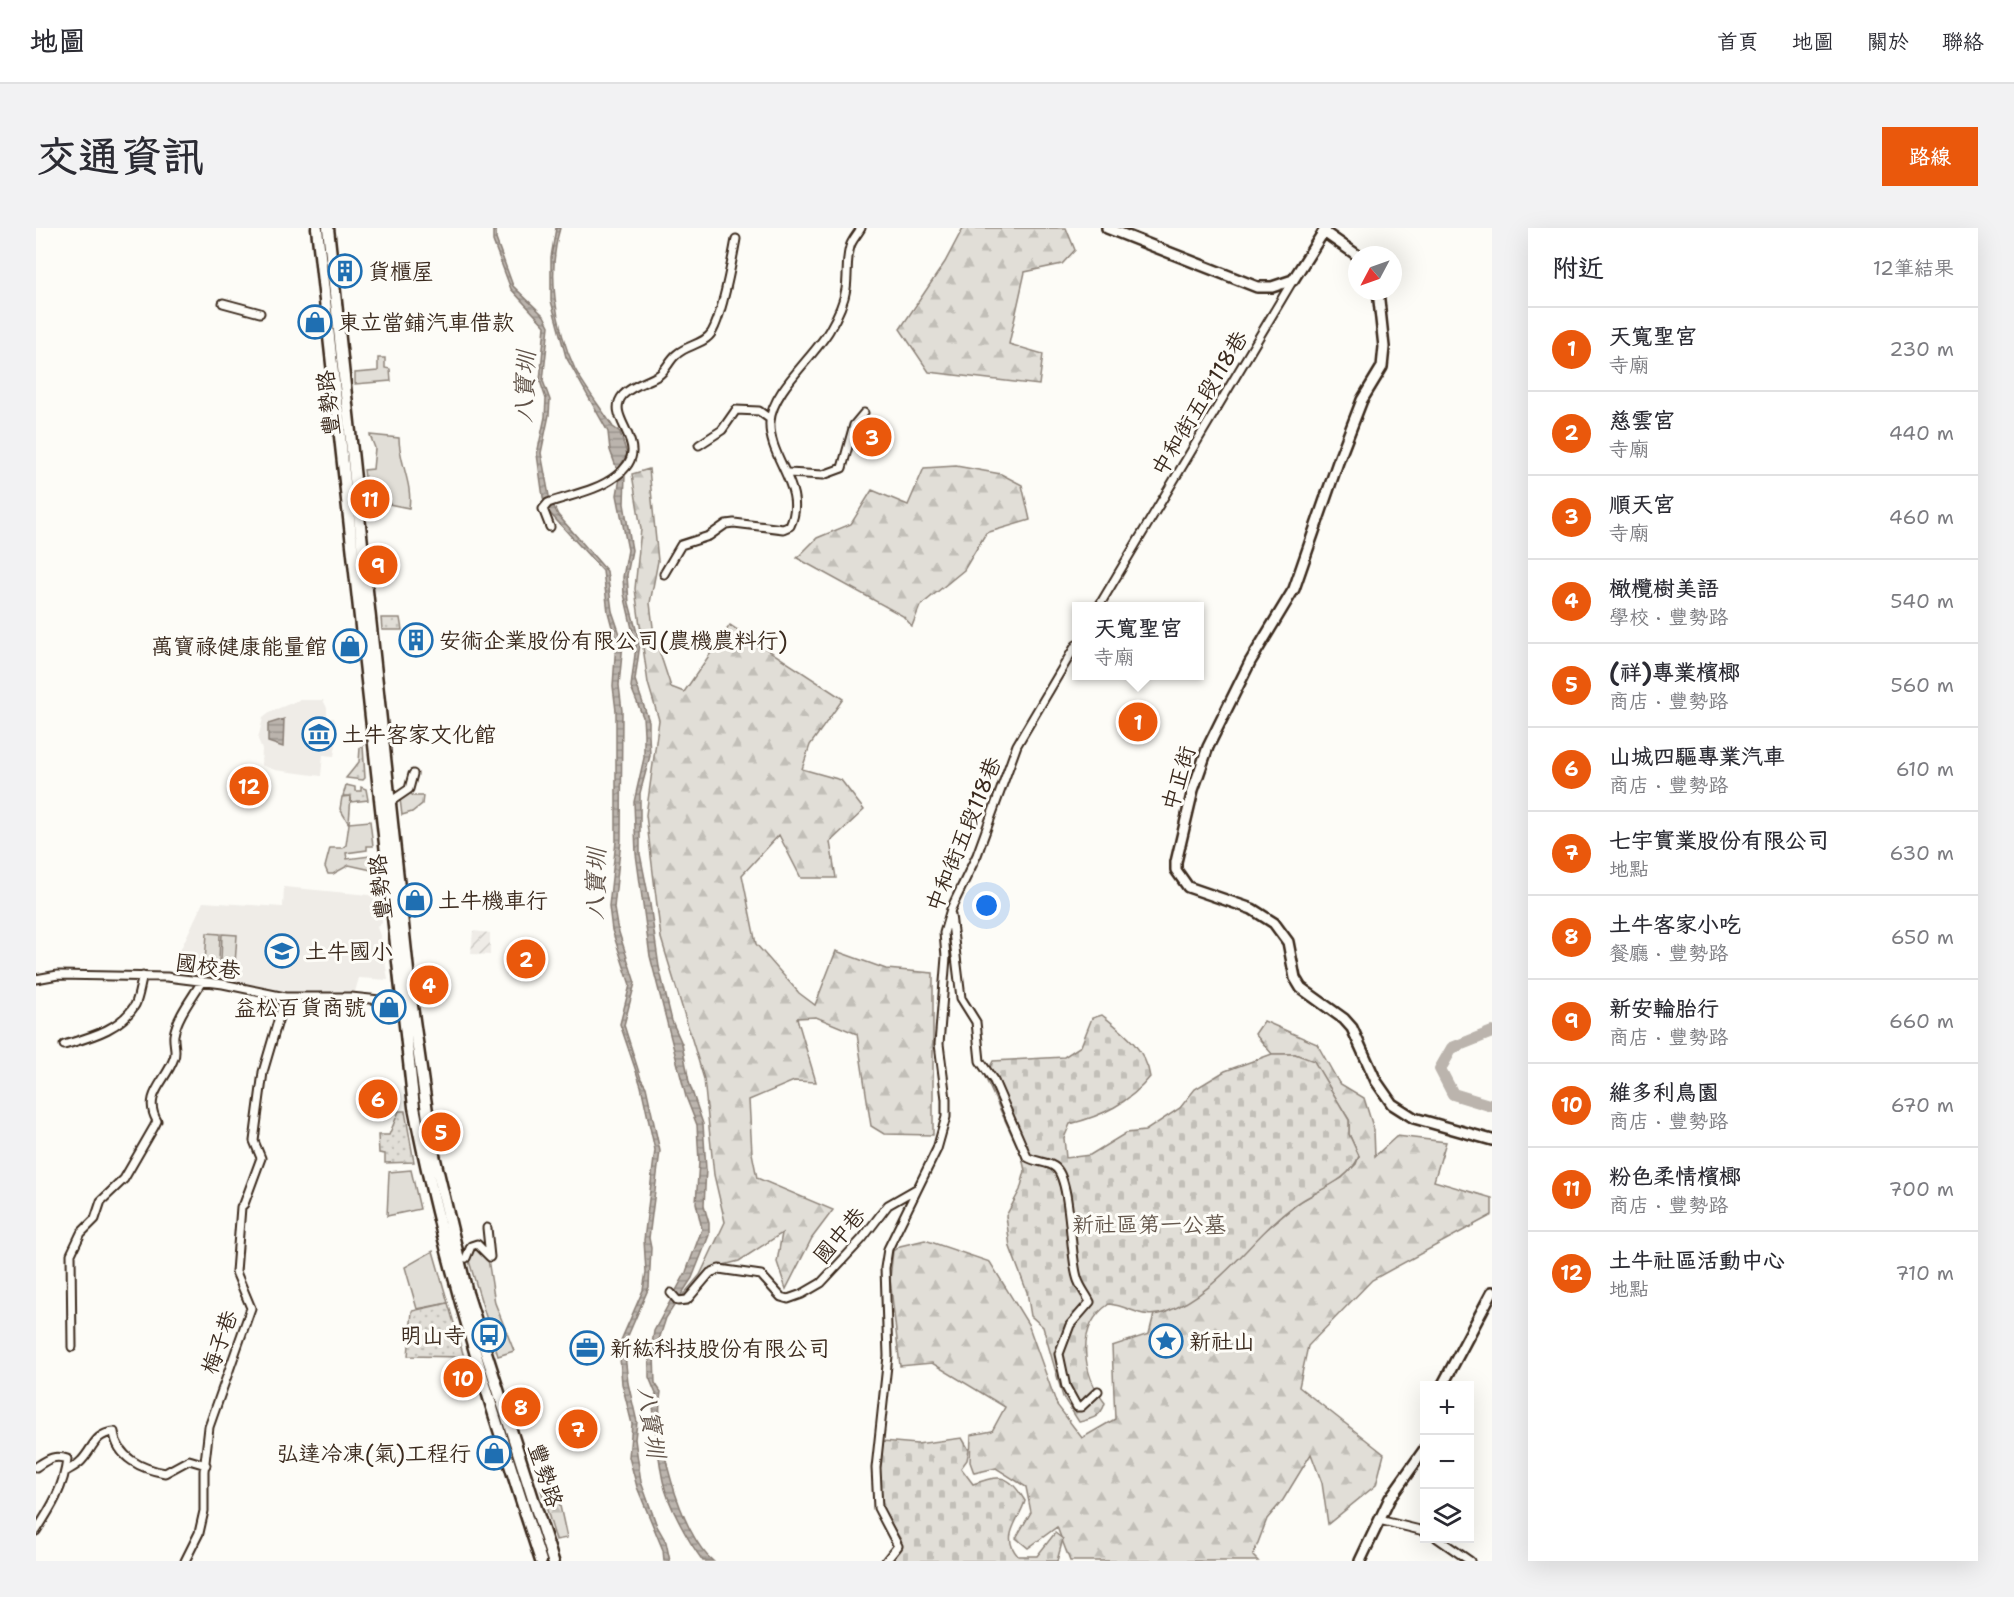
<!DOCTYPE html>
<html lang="zh-TW">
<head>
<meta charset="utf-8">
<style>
	:root { --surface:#fff; --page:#f2f2f3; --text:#2b2b33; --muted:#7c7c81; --line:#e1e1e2; --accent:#ea580c }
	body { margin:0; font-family:"Shantell Sans","LXGW WenKai TC",sans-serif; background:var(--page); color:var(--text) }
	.controls { position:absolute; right:18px; bottom:18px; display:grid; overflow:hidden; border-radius:0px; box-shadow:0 6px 24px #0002 }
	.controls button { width:54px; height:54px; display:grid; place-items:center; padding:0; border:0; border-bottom:2px solid var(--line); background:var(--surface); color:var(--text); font:30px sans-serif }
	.compass { position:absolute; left:1312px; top:18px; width:54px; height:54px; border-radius:50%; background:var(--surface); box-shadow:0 6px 24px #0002; rotate:229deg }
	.you { position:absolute; left:951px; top:678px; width:21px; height:21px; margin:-15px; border:4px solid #fff; border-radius:50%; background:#1a73e8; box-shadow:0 0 0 9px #1a73e833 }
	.badge { display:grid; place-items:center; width:39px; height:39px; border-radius:50%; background:var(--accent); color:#fff; font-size:20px; font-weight:700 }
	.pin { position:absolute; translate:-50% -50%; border:3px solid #fff; box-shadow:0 2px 6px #0006 }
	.popup { position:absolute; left:1036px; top:374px; width:132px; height:78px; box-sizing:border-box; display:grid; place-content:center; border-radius:0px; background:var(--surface); filter:drop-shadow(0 2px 4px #0005); font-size:20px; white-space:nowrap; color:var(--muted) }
	.popup b { font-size:22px; color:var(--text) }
	.popup::after { content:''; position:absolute; left:50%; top:100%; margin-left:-12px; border:12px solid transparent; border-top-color:var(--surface) }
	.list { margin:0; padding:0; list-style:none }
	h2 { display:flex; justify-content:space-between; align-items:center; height:78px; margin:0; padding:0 24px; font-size:26px }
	h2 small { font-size:20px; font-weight:400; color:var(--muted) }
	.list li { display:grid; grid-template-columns:39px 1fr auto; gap:18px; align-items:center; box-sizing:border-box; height:84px; padding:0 24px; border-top:2px solid var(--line) }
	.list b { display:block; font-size:22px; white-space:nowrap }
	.list p { margin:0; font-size:20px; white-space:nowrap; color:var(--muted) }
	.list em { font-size:20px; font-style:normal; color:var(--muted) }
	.icon { flex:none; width:33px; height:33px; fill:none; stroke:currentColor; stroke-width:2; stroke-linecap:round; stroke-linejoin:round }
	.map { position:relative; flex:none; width:1456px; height:1333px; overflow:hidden; border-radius:0px }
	header { display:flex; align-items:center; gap:36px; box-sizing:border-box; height:84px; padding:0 30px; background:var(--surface); border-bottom:2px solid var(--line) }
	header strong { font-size:28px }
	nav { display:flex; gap:33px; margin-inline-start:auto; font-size:21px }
	.intro { display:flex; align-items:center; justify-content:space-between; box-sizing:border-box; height:144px; padding:0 36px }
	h1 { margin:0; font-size:42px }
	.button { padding:15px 27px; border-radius:0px; background:var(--accent); color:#fff; font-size:21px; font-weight:700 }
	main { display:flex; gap:36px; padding:0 36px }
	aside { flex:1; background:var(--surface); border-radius:0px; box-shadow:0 6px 24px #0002 }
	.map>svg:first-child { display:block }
</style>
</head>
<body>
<header>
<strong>地圖</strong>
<nav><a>首頁</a><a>地圖</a><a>關於</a><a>聯絡</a></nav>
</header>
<div class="intro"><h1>交通資訊</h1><a class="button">路線</a></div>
<main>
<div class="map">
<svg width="1456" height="1333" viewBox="0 0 1456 1333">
	<defs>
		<pattern id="industrial-furrows" width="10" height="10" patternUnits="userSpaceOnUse" patternTransform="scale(1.5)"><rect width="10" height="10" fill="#efece7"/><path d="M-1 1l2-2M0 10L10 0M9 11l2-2" fill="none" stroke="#cecbc6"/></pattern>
		<pattern id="forest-firs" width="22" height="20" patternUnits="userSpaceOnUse" patternTransform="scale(1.5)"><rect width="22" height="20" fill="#e1ded7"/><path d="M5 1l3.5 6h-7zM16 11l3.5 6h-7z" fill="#c2bfb8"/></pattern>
		<pattern id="cemetery-stones" width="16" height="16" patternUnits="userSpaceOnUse" patternTransform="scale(1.5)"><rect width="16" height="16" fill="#e1ded7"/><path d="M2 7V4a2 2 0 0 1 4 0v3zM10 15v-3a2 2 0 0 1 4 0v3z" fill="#c2bfb8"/></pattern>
		<pattern id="park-dots" width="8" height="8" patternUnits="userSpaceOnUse" patternTransform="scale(1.5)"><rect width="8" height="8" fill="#e1ded7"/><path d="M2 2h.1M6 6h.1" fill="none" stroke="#c2bfb8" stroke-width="1.8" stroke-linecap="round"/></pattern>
		<pattern id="water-rules" width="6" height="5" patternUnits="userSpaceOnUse" patternTransform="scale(1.5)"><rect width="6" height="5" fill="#bbb4ad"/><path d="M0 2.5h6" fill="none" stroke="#99938c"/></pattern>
	</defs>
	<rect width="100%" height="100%" fill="#fdfcf7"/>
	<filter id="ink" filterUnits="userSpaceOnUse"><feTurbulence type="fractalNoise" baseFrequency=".0167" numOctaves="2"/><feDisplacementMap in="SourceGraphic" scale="12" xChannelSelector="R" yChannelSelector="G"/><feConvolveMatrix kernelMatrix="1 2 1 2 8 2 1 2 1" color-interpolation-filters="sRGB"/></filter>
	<g filter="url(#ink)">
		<!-- built -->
		<path fill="#efece7" d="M263,472H287L291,480V490H298L302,505L298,528L287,527L285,548L239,542L225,537L226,521L222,511L227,490L236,483Z
			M248,659L333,667L344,675L346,695L341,699L346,713L352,752L323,750L318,767L248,766L136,748L139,733L167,674L247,679Z"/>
		<!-- industrial -->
		<path fill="url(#industrial-furrows)" d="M437,703L454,705V727L435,726Z"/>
		<!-- grass -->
		<path fill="#e1ded7" stroke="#8e847a" stroke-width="1.5" d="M342,130H349V140L354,141L355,153L319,156V145L342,143Z
			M334,207L363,210C363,235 377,255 373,280L337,273V265H331L328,242L337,241L339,220Z
			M373,563L377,568H387L386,576L376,584L366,587L364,571Z
			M315,568L313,595L334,593L337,618H331V622L310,625L311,631L334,628V636H339L340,643L313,637L297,646H292L289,639L294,620H306L310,617L313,596L304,581L306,569Z
			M171,705L184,706L183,734H169Z
			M186,706L201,707L199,736L185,734Z
			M375,942L384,981L351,988L353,944Z
			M440,1018L452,1031L459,1075L478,1123L462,1128L433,1033Z
			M397,1023L412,1075L381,1081L369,1039Z"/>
		<!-- forest -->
		<path fill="url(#forest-firs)" stroke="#8e847a" stroke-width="1.5" d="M927,0H1030L1039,22L1026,36L989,44L973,116L1007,126L1003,157L893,144L864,101L909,34Z
			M920,238L965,246L986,257L994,292L950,305L928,342L884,378L876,398L867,388L761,330L781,310L815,296L836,262L872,277L888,240Z
			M613,241L622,333L614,375L618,407L635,459L648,464L694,397L807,471L774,517L766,541L805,552L828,582L794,614L800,650H765L743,607L706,647L720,716L763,765L779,777L800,723L850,741L897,745V907L848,906L835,898L821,806L780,789L761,790L780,854L758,853L713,872L716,925L721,950L797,982L776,1010L750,1061L741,1034L746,1005L703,1033L676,1040L651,1067L646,1068L664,1047L689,994L678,947L668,851L625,710L610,587L623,492L612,455L599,361L605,301L596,246Z
			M1228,793L1281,816L1303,855L1328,870L1338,902L1339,928L1361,908L1410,914L1398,953L1456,970V987L1336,1052L1272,1118L1263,1159L1348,1226L1340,1257L1292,1296L1286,1255L1275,1226L1247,1272L1231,1291L1217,1328L1222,1333H1034L1021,1299L992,1320L980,1310L995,1284L990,1259L960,1240L938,1245L934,1234L935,1207L956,1203L969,1179L896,1135L864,1138L854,1051L857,1023L864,1018L889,1012L954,1034L992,1096L1021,1177L1046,1210L1079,1191L1076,1118L1113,1106L1118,1086L1129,1085L1265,973L1306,950L1320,936L1323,928L1313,906V892L1278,834L1259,826H1236L1219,806Z
			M519,1255L531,1310L520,1312L505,1262Z"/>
		<!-- cemetery -->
		<path fill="url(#cemetery-stones)" stroke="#8e847a" stroke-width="1.5" d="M1066,787C1087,804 1110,821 1114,849C1093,875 1066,888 1034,896L1028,910L1030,930L1054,927L1090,905L1109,903L1144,880L1159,861L1189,843L1236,826H1259L1278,833L1313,892V906L1323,928C1314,951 1287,960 1267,972C1217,1003 1187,1064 1130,1084C1106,1093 1095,1078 1073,1076C1039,1099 1046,1146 1069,1175C1065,1189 1056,1191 1043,1194L1027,1169L1007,1099L995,1088L991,1064L974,1019L970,988L984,962L989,943L986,929L949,849L957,833L1028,829L1045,818L1056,790Z
			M926,1210L933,1222L931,1232L925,1240L937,1256C965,1246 973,1246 989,1273C983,1293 964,1308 982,1328H1001L1019,1305L1027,1311L1021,1333H853L865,1319V1312L845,1280L844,1240L847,1213L881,1216Z"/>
		<!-- park -->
		<path fill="url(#park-dots)" stroke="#8e847a" stroke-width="1.5" d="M345,390H364L366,402H346Z
			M327,518L329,550L327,552L310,550L323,534L324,520Z
			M310,557L319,559V563H325V559L330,561L332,572L315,574V568H307Z
			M363,883H369L378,934L349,935V926L343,925L342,907H353Z
			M412,1075L428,1129L372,1128L376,1083Z"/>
		<!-- water -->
		<path fill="url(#water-rules)" stroke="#887d74" stroke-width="1.5" d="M457,0H460V11L477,58L508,88L513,98L507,153L514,172L513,187L505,225L513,268L522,287L571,343L576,383L587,415L583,457L586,483L585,612L578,680L581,698L599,755L588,797L605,851L610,859L624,923L613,1010L615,1020L613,1059L588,1117L592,1155L601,1194L599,1211L605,1254L621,1298L630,1314L634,1333H628L627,1322L601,1259L593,1229L596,1196L586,1156L583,1117L607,1062L610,1044L608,1012L619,922L605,858L584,796L594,757L576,702L573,678L580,613V483L577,458L580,414L572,384L567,343L511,282L507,269L501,226L509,189L510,171L504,153L509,98L475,61L457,13Z
			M520,0H524C511,45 519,98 539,141C550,161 565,180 577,199L584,204L591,226L586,235L589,247L588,276L596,322L591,347L593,375L604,416L599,452L613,493V507L614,528L604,565V626L614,676L623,739L636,793L646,816L653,854L667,896L670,941L668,978L673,995V1007L666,1025L656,1050L630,1090L618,1127L619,1155L625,1164C617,1205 644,1306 677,1333H667C652,1313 632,1277 627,1253C622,1230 620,1201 617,1178L620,1166L613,1149V1137L618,1103L650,1044L666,1001L660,975L663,934L661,897L650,869L614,728L600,626L598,574L608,530V505L607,489L595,459L600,418L588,366L587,349L592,322L581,267L584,250L574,222L572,204L530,129L515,73V29Z
			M248,491L247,519L232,514V496Z"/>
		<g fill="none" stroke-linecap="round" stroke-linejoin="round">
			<!-- river -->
			<path stroke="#bbb4ad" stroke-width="12" d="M1456,804L1416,820L1404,841L1417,866L1456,878"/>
			<!-- street casing -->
			<g stroke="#3b2a1e" stroke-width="11">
				<path id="street" d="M187,75L224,85
					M663,217L686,202L700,182L723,183L734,191
					M752,245L787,247L806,240L818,197L828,185
					M514,299L507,281L512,275C534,267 561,263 580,248C622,218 566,191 587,167C596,157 612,154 623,147C631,141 634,131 641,126C651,117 669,116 676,104C687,85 696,33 700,11
					M628,346L645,317L673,308L690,296L698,295L747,301L754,298C772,260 732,231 734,194C736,163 776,131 793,103C800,91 808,74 810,61C812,47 810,32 814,19C815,13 822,6 825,0
					M1063,378L1257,52
					M354,574L373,561L377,546
					M915,687L925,770L940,794L944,833L958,853L991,929C1000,935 1013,933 1020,940C1035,954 1034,1026 1041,1049C1043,1058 1050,1066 1054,1074L1034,1097L1023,1126L1030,1159L1041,1179H1045L1062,1163
					M0,751L22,747L131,749L187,756L249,769H315L353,773L370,772
					M28,817C54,809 84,802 99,777C103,769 104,757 107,748
					M430,1030L435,1018L441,1016L454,1029L451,1000
					M635,1065L642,1073L651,1072L674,1045L683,1041L725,1047L745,1069L752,1071L766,1066L785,1055L826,1011L852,977L880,961
					M36,1119L35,1026L45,1005L59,991L65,973L88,951L118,899L121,893C106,867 130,854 138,830C141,823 137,815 138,807C141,788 157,769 166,753
					M0,1239C11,1232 18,1226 31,1231C28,1259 15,1280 0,1303
					M29,1244C35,1240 42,1237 46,1232C58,1219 58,1206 78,1204C81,1230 106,1241 129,1245L153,1232L170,1237
					M1343,1292L1388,1303
					M1401,1310L1434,1333
					M149,1333L163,1305L168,1283V1243L173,1199L215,1080L200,1044L205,979L208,976L225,930L218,913L227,844L249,769
					M850,1333L862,1318L842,1280L840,1240L852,1128L849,1040L852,1021L901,921L910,889V871L903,816L910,729L908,705L915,681L941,627L981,517L1040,417"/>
			</g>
			<!-- secondary casing -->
			<g stroke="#3b2a1e" stroke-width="14">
				<path id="secondary" d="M1071,0L1221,59H1236L1257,52L1290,0
					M1288,4L1321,27
					M1342,63L1348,119L1346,139L1326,172L1302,234L1258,361L1214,434L1172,519L1157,562L1140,634V642L1152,659L1216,681L1238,695L1252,714L1259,750L1265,760L1308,791L1316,800L1340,853L1356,876L1378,890L1456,912
					M1406,1158L1456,1064
					M1324,1333L1354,1270L1388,1222"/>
			</g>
			<!-- primary casing -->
			<g stroke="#3b2a1e" stroke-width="15">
				<path id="primary" d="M281,0L378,879C408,1034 456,1183 505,1333
					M292,0L375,771L396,919L431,1065L517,1333"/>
			</g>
			<!-- street -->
			<use href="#street" stroke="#fdfcf7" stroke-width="7"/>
			<!-- secondary -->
			<use href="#secondary" stroke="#fdfcf7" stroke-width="9"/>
			<!-- primary -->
			<use href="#primary" stroke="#fdfcf7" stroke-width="10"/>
		</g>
	</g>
	<!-- icons -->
	<defs>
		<g id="building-ring" transform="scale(1.725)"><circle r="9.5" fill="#fdfcf7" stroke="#1f6fb2" stroke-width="1.5"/><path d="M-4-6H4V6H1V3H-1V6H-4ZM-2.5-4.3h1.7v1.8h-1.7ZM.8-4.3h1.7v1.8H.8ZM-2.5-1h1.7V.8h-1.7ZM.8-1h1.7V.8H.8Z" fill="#1f6fb2"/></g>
		<g id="shop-ring" transform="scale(1.725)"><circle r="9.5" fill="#fdfcf7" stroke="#1f6fb2" stroke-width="1.5"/><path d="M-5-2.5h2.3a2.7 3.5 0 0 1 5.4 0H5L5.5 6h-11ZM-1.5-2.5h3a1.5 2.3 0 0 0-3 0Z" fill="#1f6fb2"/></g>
		<g id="museum-ring" transform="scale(1.725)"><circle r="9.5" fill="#fdfcf7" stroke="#1f6fb2" stroke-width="1.5"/><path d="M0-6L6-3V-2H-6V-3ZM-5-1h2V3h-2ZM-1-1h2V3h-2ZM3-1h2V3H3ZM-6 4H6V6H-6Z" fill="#1f6fb2"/></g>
		<g id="school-ring" transform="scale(1.725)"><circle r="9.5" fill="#fdfcf7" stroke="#1f6fb2" stroke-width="1.5"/><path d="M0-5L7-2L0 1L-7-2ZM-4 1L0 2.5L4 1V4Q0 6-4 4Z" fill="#1f6fb2"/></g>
		<g id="bus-ring" transform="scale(1.725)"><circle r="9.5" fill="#fdfcf7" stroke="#1f6fb2" stroke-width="1.5"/><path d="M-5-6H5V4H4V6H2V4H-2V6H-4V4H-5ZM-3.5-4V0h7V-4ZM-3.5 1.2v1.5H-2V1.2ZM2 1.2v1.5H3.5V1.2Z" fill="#1f6fb2"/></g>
		<g id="sight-ring" transform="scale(1.725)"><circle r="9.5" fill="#fdfcf7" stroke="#1f6fb2" stroke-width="1.5"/><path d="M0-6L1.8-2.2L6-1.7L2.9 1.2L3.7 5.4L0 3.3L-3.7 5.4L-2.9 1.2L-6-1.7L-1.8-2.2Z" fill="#1f6fb2"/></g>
		<g id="office-ring" transform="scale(1.725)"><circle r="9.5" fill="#fdfcf7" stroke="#1f6fb2" stroke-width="1.5"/><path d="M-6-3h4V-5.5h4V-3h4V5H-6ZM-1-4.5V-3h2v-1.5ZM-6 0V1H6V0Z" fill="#1f6fb2"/></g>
	</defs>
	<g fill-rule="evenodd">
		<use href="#building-ring" x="309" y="43"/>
		<use href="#shop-ring" x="279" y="94"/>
		<use href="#building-ring" x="380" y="412"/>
		<use href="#shop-ring" x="314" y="418"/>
		<use href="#museum-ring" x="283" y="506"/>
		<use href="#shop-ring" x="379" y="672"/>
		<use href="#school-ring" x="246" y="723"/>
		<use href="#shop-ring" x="353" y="779"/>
		<use href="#bus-ring" x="453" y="1107"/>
		<use href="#sight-ring" x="1130" y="1113"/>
		<use href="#office-ring" x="551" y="1120"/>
		<use href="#shop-ring" x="458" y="1225"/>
	</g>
	<g text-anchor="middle" stroke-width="6" stroke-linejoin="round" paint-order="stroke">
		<!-- poi labels -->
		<g font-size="22" fill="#3b2a1e" stroke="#fdfcf7" text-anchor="start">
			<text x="332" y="51">貨櫃屋</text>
			<text x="302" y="102">東立當鋪汽車借款</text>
			<text x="403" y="420">安術企業股份有限公司(農機農料行)</text>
			<text x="291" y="426" text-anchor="end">萬寶祿健康能量館</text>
			<text x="306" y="514">土牛客家文化館</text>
			<text x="402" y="680">土牛機車行</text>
			<text x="269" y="731">土牛國小</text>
			<text x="330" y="787" text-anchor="end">益松百貨商號</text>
			<text x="430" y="1115" text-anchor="end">明山寺</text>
			<text x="1153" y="1121">新社山</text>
			<text x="574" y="1128">新紘科技股份有限公司</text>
			<text x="435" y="1233" text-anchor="end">弘達冷凍(氣)工程行</text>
		</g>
		<!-- street labels -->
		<g font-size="22" fill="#3b2a1e" stroke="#fdfcf7">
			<text transform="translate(292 175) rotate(-96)" y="8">豐勢路</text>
			<text transform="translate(1163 175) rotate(-59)" y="8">中和街五段118巷</text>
			<text transform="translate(1142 550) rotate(-73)" y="8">中正街</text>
			<text transform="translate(927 606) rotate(-68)" y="8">中和街五段118巷</text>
			<text transform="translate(344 659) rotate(-96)" y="8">豐勢路</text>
			<text transform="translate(172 738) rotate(8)" y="8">國校巷</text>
			<text transform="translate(803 1007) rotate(-49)" y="8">國中巷</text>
			<text transform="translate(183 1114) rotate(-71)" y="8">梅子巷</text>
			<text transform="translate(510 1247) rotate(72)" y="8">豐勢路</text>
		</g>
		<!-- park labels -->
		<g font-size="22" fill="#64574c" stroke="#fdfcf7">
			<text x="1113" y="1004">新社區第一公墓</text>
		</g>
		<!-- water labels -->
		<g font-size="24" font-style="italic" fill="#615349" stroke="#fdfcf7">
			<text transform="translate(489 159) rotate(-88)" y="8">八寶圳</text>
			<text transform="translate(560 656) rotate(-89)" y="8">八寶圳</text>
			<text transform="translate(615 1194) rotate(81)" y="8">八寶圳</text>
		</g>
	</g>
</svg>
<div class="controls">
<button>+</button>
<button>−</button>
<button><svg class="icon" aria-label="layers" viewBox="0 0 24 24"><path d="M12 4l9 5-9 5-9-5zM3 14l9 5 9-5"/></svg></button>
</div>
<svg class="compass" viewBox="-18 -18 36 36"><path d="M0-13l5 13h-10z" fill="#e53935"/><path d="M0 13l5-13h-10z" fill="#7c7c81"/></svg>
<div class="you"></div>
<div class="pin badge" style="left:1102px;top:494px">1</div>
<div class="popup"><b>天寬聖宮</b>寺廟</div>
<div class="pin badge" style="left:490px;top:731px">2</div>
<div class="pin badge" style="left:836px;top:209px">3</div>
<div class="pin badge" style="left:393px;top:757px">4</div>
<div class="pin badge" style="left:405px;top:904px">5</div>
<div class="pin badge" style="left:342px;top:871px">6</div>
<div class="pin badge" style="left:542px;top:1201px">7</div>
<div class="pin badge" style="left:485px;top:1179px">8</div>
<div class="pin badge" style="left:342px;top:337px">9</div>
<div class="pin badge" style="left:427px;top:1150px">10</div>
<div class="pin badge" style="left:334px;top:271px">11</div>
<div class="pin badge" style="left:213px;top:558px">12</div>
</div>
<aside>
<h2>附近<small>12筆結果</small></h2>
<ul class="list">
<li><span class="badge">1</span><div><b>天寬聖宮</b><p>寺廟</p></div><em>230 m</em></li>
<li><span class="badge">2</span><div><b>慈雲宮</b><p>寺廟</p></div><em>440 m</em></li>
<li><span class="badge">3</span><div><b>順天宮</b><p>寺廟</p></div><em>460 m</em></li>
<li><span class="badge">4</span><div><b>橄欖樹美語</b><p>學校 · 豐勢路</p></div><em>540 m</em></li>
<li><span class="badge">5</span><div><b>(祥)專業檳榔</b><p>商店 · 豐勢路</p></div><em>560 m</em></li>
<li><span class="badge">6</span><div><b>山城四驅專業汽車</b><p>商店 · 豐勢路</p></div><em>610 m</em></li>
<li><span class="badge">7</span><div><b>七宇實業股份有限公司</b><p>地點</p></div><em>630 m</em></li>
<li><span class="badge">8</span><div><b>土牛客家小吃</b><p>餐廳 · 豐勢路</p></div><em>650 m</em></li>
<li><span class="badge">9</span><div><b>新安輪胎行</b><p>商店 · 豐勢路</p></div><em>660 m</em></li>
<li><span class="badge">10</span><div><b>維多利鳥園</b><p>商店 · 豐勢路</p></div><em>670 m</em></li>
<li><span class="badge">11</span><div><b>粉色柔情檳榔</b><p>商店 · 豐勢路</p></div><em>700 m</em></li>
<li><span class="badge">12</span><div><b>土牛社區活動中心</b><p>地點</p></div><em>710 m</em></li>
</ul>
</aside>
</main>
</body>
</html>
